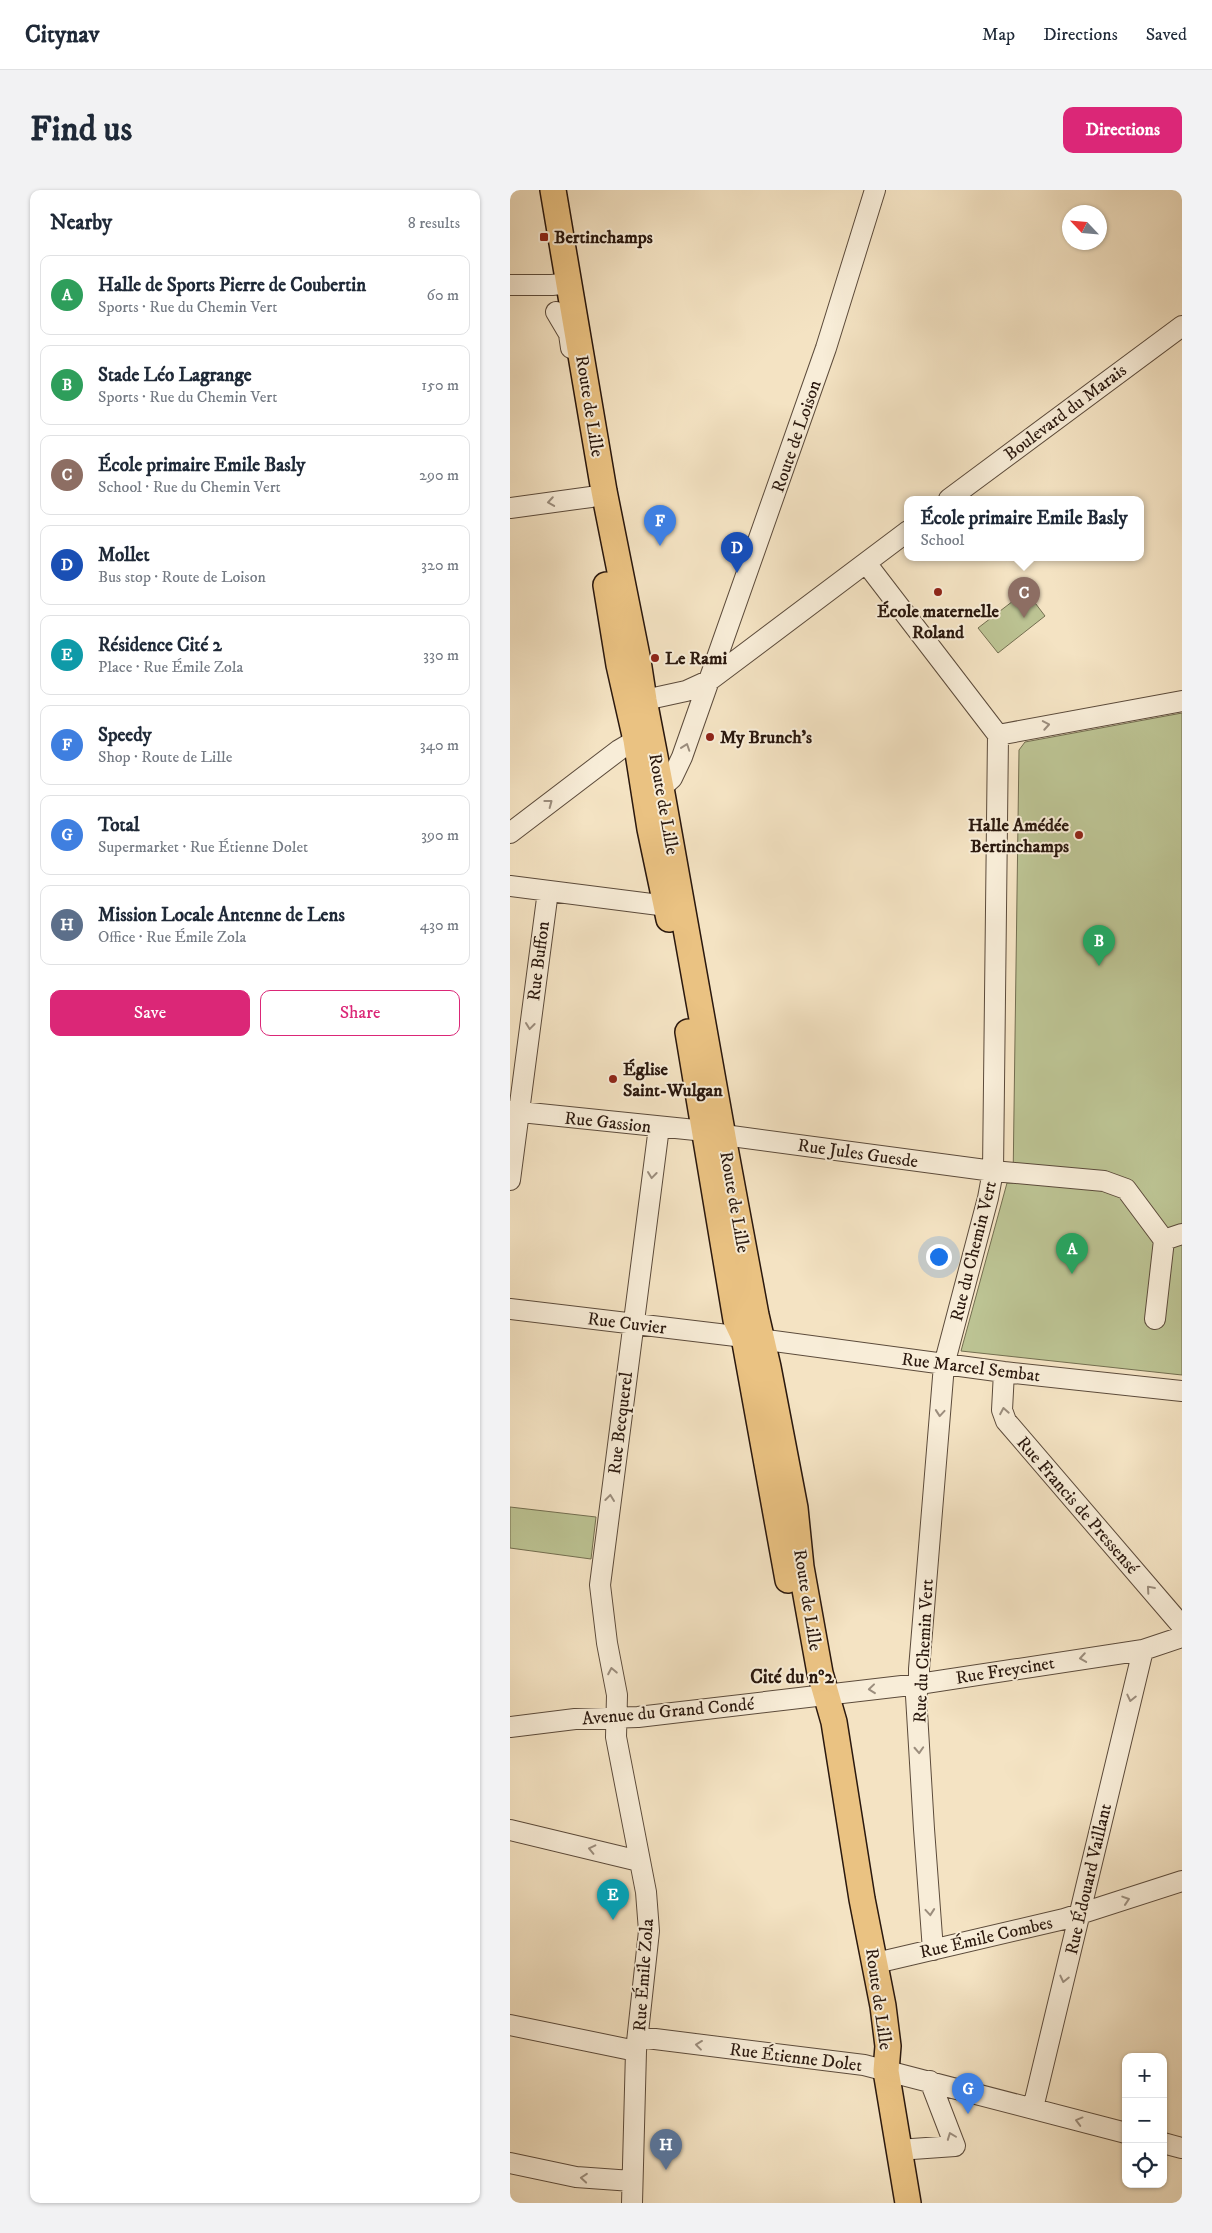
<!DOCTYPE html>
<html lang="en">
<head>
<meta charset="utf-8">
<style>
	:root { --surface:#fff; --page:#f2f2f3; --text:#1f2937; --muted:#747a83; --line:#e0e1e3; --accent:#db2777 }
	body { margin:0; font-family:"IM FELL DW Pica",serif; background:var(--page); color:var(--text) }
	.controls { position:absolute; right:15px; bottom:15px; display:grid; overflow:hidden; border-radius:10px; box-shadow:0 1px 4px #0004 }
	.controls button { width:45px; height:45px; display:grid; place-items:center; padding:0; border:0; border-bottom:1px solid var(--line); background:var(--surface); color:var(--text); font:25px sans-serif }
	.compass { position:absolute; left:552px; top:15px; width:45px; height:45px; border-radius:50%; background:var(--surface); box-shadow:0 1px 4px #0004; rotate:296deg }
	.you { position:absolute; left:428px; top:1066px; width:18px; height:18px; margin:-12px; border:4px solid #fff; border-radius:50%; background:#1a73e8; box-shadow:0 0 0 8px #1a73e833 }
	.badge { display:grid; place-items:center; width:32px; height:32px; border-radius:50%; background:var(--accent); color:#fff; font-size:16px; font-weight:700 }
	.pin { position:absolute; translate:-50% -41px; filter:drop-shadow(0 1px 2px #0008) }
	.pin::after { content:''; position:absolute; top:26px; width:18px; height:15px; background:inherit; clip-path:polygon(0 0,100% 0,50% 100%) }
	.popup { position:absolute; left:394px; top:306px; width:240px; height:65px; box-sizing:border-box; display:grid; place-content:center; border-radius:10px; background:var(--surface); filter:drop-shadow(0 1px 4px #0005); font-size:16px; white-space:nowrap; color:var(--muted) }
	.popup b { font-size:19px; color:var(--text) }
	.popup::after { content:''; position:absolute; left:50%; top:100%; margin-left:-10px; border:10px solid transparent; border-top-color:var(--surface) }
	.list { margin:0; padding:0; list-style:none }
	h2 { display:flex; justify-content:space-between; align-items:center; height:65px; margin:0; padding:0 20px; font-size:21px }
	h2 small { font-size:16px; font-weight:400; color:var(--muted) }
	.list li { display:grid; grid-template-columns:32px 1fr auto; gap:15px; align-items:center; box-sizing:border-box; height:80px; margin:0 10px 10px; padding:0 10px; border:1px solid var(--line); border-radius:10px }
	.list b { display:block; font-size:19px; white-space:nowrap }
	.list p { margin:0; font-size:16px; white-space:nowrap; color:var(--muted) }
	.list em { font-size:16px; font-style:normal; color:var(--muted) }
	.actions { display:flex; gap:10px; padding:15px 20px }
	.actions a { flex:1; padding:11px 0; border:1px solid var(--accent); border-radius:10px; text-align:center; font-size:18px; color:var(--accent) }
	.actions .main { background:var(--accent); color:#fff }
	.icon { flex:none; width:28px; height:28px; fill:none; stroke:currentColor; stroke-width:2; stroke-linecap:round; stroke-linejoin:round }
	.map { position:relative; flex:none; width:672px; height:2013px; overflow:hidden; border-radius:10px }
	header { display:flex; align-items:center; gap:30px; box-sizing:border-box; height:70px; padding:0 25px; background:var(--surface); border-bottom:1px solid var(--line) }
	header strong { font-size:24px }
	nav { display:flex; gap:28px; margin-inline-start:auto; font-size:18px }
	.intro { display:flex; align-items:center; justify-content:space-between; box-sizing:border-box; height:120px; padding:0 30px }
	h1 { margin:0; font-size:35px }
	.button { padding:12px 22px; border-radius:10px; background:var(--accent); color:#fff; font-size:18px; font-weight:700 }
	main { display:flex; gap:30px; padding:0 30px }
	aside { flex:1; background:var(--surface); border-radius:10px; box-shadow:0 1px 4px #0004 }
	.map>svg:first-child { display:block }
</style>
</head>
<body>
<header>
<strong>Citynav</strong>
<nav><a>Map</a><a>Directions</a><a>Saved</a></nav>
</header>
<div class="intro"><h1>Find us</h1><a class="button">Directions</a></div>
<main>
<aside>
<h2>Nearby<small>8 results</small></h2>
<ul class="list">
<li><span class="badge" style="background:#2e9e5b">A</span><div><b>Halle de Sports Pierre de Coubertin</b><p>Sports · Rue du Chemin Vert</p></div><em>60 m</em></li>
<li><span class="badge" style="background:#2e9e5b">B</span><div><b>Stade Léo Lagrange</b><p>Sports · Rue du Chemin Vert</p></div><em>150 m</em></li>
<li><span class="badge" style="background:#8d6e63">C</span><div><b>École primaire Emile Basly</b><p>School · Rue du Chemin Vert</p></div><em>290 m</em></li>
<li><span class="badge" style="background:#1a4fb4">D</span><div><b>Mollet</b><p>Bus stop · Route de Loison</p></div><em>320 m</em></li>
<li><span class="badge" style="background:#0f9aa8">E</span><div><b>Résidence Cité 2</b><p>Place · Rue Émile Zola</p></div><em>330 m</em></li>
<li><span class="badge" style="background:#3f7fe0">F</span><div><b>Speedy</b><p>Shop · Route de Lille</p></div><em>340 m</em></li>
<li><span class="badge" style="background:#3f7fe0">G</span><div><b>Total</b><p>Supermarket · Rue Étienne Dolet</p></div><em>390 m</em></li>
<li><span class="badge" style="background:#5c6f8a">H</span><div><b>Mission Locale Antenne de Lens</b><p>Office · Rue Émile Zola</p></div><em>430 m</em></li>
</ul>
<div class="actions"><a class="main">Save</a><a>Share</a></div>
</aside>
<div class="map">
<svg width="672" height="2013" viewBox="0 0 672 2013">
	<rect width="100%" height="100%" fill="#f4e3c3"/>
	<filter id="stains"><feTurbulence type="fractalNoise" baseFrequency=".004" numOctaves="4"/><feColorMatrix values="0 0 0 0 .2 0 0 0 0 .09 0 0 0 0 .02 0 0 0 .5 -.17"/></filter>
	<radialGradient id="worn" r=".72"><stop offset=".6" stop-color="#630" stop-opacity="0"/><stop offset="1" stop-color="#630" stop-opacity=".3"/></radialGradient>
	<!-- green -->
	<path fill="#bcc393" stroke="#736e50" d="M516,401L535,426L488,463L468,438Z
		M672,523V1185L451,1161L497,993H503L509,560L515,552Z
		M0,1317L86,1327L81,1369L0,1358Z"/>
	<g fill="none" stroke-linecap="round" stroke-linejoin="round">
		<!-- minor casing -->
		<g stroke="#5c4b3b" stroke-width="22">
			<path id="minor" d="M0,95H42L59,93
				M46,122L59,144L61,158
				M439,309L672,136
				M0,318L81,307
				M356,373L488,545L483,981L478,1008L434,1175L409,1479V1494L406,1506L414,1639L423,1760
				M121,513L176,501L200,490L398,341
				M488,545L672,511
				M139,594L151,598L162,588L172,567L316,158L365,0
				M0,643L109,560L126,550
				M0,696L157,716
				M0,921L195,941
				M214,945L483,981L594,991L616,999L654,1050L645,1129
				M0,990L38,701
				M654,1050L672,1044
				M0,1119L234,1147L494,1182L672,1201
				M494,1182L492,1220L496,1231L672,1436
				M0,1537L65,1529L128,1527L409,1494L633,1460L672,1447
				M0,1640L129,1671
				M366,1773L554,1729L672,1691
				M0,1835L126,1861
				M129,1847L354,1875L616,1943
				M523,1918L633,1460
				M653,1953L672,1958
				M388,1960L445,1956L420,1891
				M0,1973L66,1987L122,1991
				M122,2013L126,1861L139,1741L136,1702L106,1547L107,1505L97,1453L90,1395L149,937"/>
		</g>
		<!-- major casing -->
		<g stroke="#2a180e" stroke-width="28">
			<path id="major" d="M43,0L94,301L128,471L134,510L151,598L215,958L246,1125L258,1177L285,1318L291,1377L310,1483L324,1532L352,1709L373,1816L378,1856L376,1881L398,2013
				M96,395L109,475L126,550L140,639L159,729
				M178,842L226,1130L234,1147L278,1390"/>
		</g>
		<!-- minor -->
		<use href="#minor" stroke="#f8edd8" stroke-width="20"/>
		<!-- major -->
		<use href="#major" stroke="#eac282" stroke-width="25"/>
	</g>
	<!-- one-way arrows -->
	<defs><path id="oneway-chevron" d="M-2-3.5L2.5 0L-2 3.5" fill="none" stroke-width="1.6" stroke-linecap="round" stroke-linejoin="round" transform="scale(1.25)"/></defs>
	<g stroke="#9b8d7d">
		<use href="#oneway-chevron" transform="translate(41 312) rotate(171)"/>
		<use href="#oneway-chevron" transform="translate(536 535) rotate(-10)"/>
		<use href="#oneway-chevron" transform="translate(176 557) rotate(-71)"/>
		<use href="#oneway-chevron" transform="translate(39 613) rotate(-37)"/>
		<use href="#oneway-chevron" transform="translate(20 836) rotate(97)"/>
		<use href="#oneway-chevron" transform="translate(142 985) rotate(97)"/>
		<use href="#oneway-chevron" transform="translate(494 1221) rotate(-100)"/>
		<use href="#oneway-chevron" transform="translate(430 1223) rotate(95)"/>
		<use href="#oneway-chevron" transform="translate(100 1308) rotate(-83)"/>
		<use href="#oneway-chevron" transform="translate(640 1399) rotate(-131)"/>
		<use href="#oneway-chevron" transform="translate(573 1468) rotate(171)"/>
		<use href="#oneway-chevron" transform="translate(102 1481) rotate(-101)"/>
		<use href="#oneway-chevron" transform="translate(362 1499) rotate(174)"/>
		<use href="#oneway-chevron" transform="translate(621 1508) rotate(103)"/>
		<use href="#oneway-chevron" transform="translate(409 1560) rotate(87)"/>
		<use href="#oneway-chevron" transform="translate(82 1659) rotate(-167)"/>
		<use href="#oneway-chevron" transform="translate(616 1710) rotate(-18)"/>
		<use href="#oneway-chevron" transform="translate(420 1722) rotate(85)"/>
		<use href="#oneway-chevron" transform="translate(554 1789) rotate(103)"/>
		<use href="#oneway-chevron" transform="translate(189 1855) rotate(-173)"/>
		<use href="#oneway-chevron" transform="translate(569 1931) rotate(-165)"/>
		<use href="#oneway-chevron" transform="translate(441 1946) rotate(-111)"/>
		<use href="#oneway-chevron" transform="translate(74 1988) rotate(-175)"/>
	</g>
	<!-- markers -->
	<g fill="#8f2418" stroke="#f8edd8" stroke-width="2">
		<rect x="29" y="42" width="10" height="10" rx="2.5"/>
		<circle cx="428" cy="402" r="5"/>
		<circle cx="145" cy="468" r="5"/>
		<circle cx="200" cy="547" r="5"/>
		<circle cx="569" cy="645" r="5"/>
		<circle cx="103" cy="889" r="5"/>
	</g>
	<g text-anchor="middle" stroke-width="4" stroke-linejoin="round" paint-order="stroke">
		<!-- poi labels -->
		<g font-size="18" font-weight="bold" fill="#2a180e" stroke="#f8edd8" text-anchor="start">
			<text x="44" y="53">Bertinchamps</text>
			<text x="428" y="427" text-anchor="middle">École maternelle<tspan x="428" dy="21">Roland</tspan></text>
			<text x="155" y="474">Le Rami</text>
			<text x="210" y="553">My Brunch's</text>
			<text x="559" y="641" text-anchor="end">Halle Amédée<tspan x="559" dy="21">Bertinchamps</tspan></text>
			<text x="113" y="885">Église<tspan x="113" dy="21">Saint-Wulgan</tspan></text>
		</g>
		<!-- street labels -->
		<g font-size="18" fill="#2a180e" stroke="#f8edd8">
			<text transform="translate(80 216) rotate(81)" y="6">Route de Lille</text>
			<text transform="translate(555 222) rotate(-37)" y="6">Boulevard du Marais</text>
			<text transform="translate(286 246) rotate(-71)" y="6">Route de Loison</text>
			<text transform="translate(154 614) rotate(80)" y="6">Route de Lille</text>
			<text transform="translate(28 771) rotate(-83)" y="6">Rue Buffon</text>
			<text transform="translate(98 932) rotate(6)" y="6">Rue Gassion</text>
			<text transform="translate(348 963) rotate(8)" y="6">Rue Jules Guesde</text>
			<text transform="translate(225 1012) rotate(80)" y="6">Route de Lille</text>
			<text transform="translate(463 1061) rotate(-76)" y="6">Rue du Chemin Vert</text>
			<text transform="translate(117 1133) rotate(7)" y="6">Rue Cuvier</text>
			<text transform="translate(461 1177) rotate(7)" y="6">Rue Marcel Sembat</text>
			<text transform="translate(110 1233) rotate(-83)" y="6">Rue Becquerel</text>
			<text transform="translate(568 1315) rotate(49)" y="6">Rue Francis de Pressensé</text>
			<text transform="translate(298 1410) rotate(81)" y="6">Route de Lille</text>
			<text transform="translate(413 1461) rotate(-87)" y="6">Rue du Chemin Vert</text>
			<text transform="translate(495 1480) rotate(-9)" y="6">Rue Freycinet</text>
			<text transform="translate(158 1521) rotate(-5)" y="6">Avenue du Grand Condé</text>
			<text transform="translate(578 1689) rotate(-77)" y="6">Rue Édouard Vaillant</text>
			<text transform="translate(476 1747) rotate(-13)" y="6">Rue Émile Combes</text>
			<text transform="translate(133 1785) rotate(-86)" y="6">Rue Émile Zola</text>
			<text transform="translate(369 1809) rotate(82)" y="6">Route de Lille</text>
			<text transform="translate(286 1867) rotate(7)" y="6">Rue Étienne Dolet</text>
		</g>
		<!-- neighbourhood labels -->
		<g font-size="19" font-weight="bold" fill="#2a180e" stroke="#f8edd8">
			<text x="282" y="1493">Cité du n°2</text>
		</g>
	</g>
	<rect width="100%" height="100%" filter="url(#stains)"/>
	<rect width="100%" height="100%" fill="url(#worn)"/>
</svg>
<div class="controls">
<button>+</button>
<button>−</button>
<button><svg class="icon" aria-label="locate" viewBox="0 0 24 24"><circle cx="12" cy="12" r="6"/><path d="M12 2v4M12 18v4M2 12h4M18 12h4"/></svg></button>
</div>
<svg class="compass" viewBox="-18 -18 36 36"><path d="M0-13l5 13h-10z" fill="#e53935"/><path d="M0 13l5-13h-10z" fill="#747a83"/></svg>
<div class="you"></div>
<div class="pin badge" style="left:562px;top:1084px;background:#2e9e5b">A</div>
<div class="pin badge" style="left:589px;top:776px;background:#2e9e5b">B</div>
<div class="pin badge" style="left:514px;top:428px;background:#8d6e63">C</div>
<div class="popup"><b>École primaire Emile Basly</b>School</div>
<div class="pin badge" style="left:227px;top:383px;background:#1a4fb4">D</div>
<div class="pin badge" style="left:103px;top:1730px;background:#0f9aa8">E</div>
<div class="pin badge" style="left:150px;top:356px;background:#3f7fe0">F</div>
<div class="pin badge" style="left:458px;top:1924px;background:#3f7fe0">G</div>
<div class="pin badge" style="left:156px;top:1980px;background:#5c6f8a">H</div>
</div>
</main>
</body>
</html>
